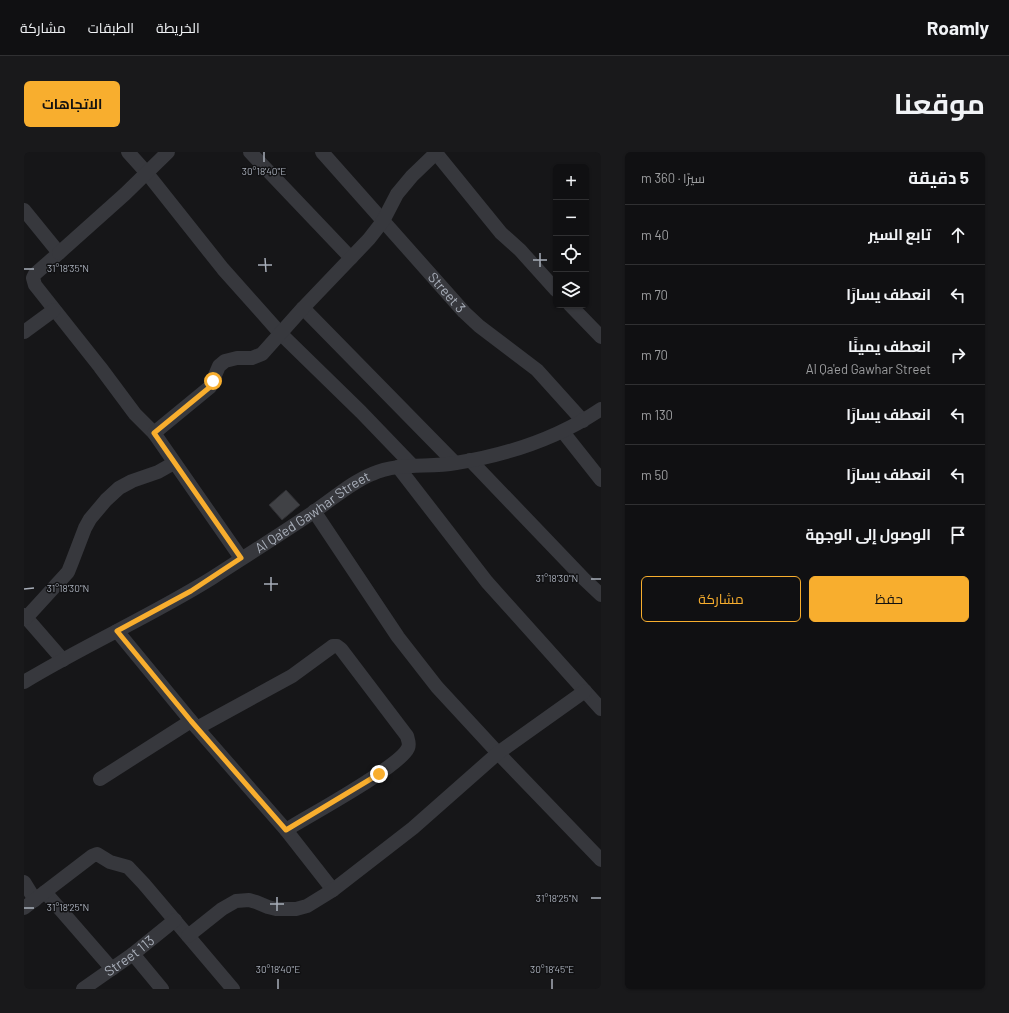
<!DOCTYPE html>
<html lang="ar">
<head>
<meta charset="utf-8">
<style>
	:root { --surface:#101012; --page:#19191b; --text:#f1f3f6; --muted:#9c9d9f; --line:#303032; --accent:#f8ae2e }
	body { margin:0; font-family:Barlow,Cairo,sans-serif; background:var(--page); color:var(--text); direction:rtl }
	.controls { position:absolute; right:12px; top:12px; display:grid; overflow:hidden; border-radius:6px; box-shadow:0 1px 3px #0004 }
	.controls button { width:36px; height:36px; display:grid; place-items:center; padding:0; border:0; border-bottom:1px solid var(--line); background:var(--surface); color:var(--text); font:20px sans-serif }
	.stop { position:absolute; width:12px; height:12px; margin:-9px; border:3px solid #f8ae2e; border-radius:50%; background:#fff }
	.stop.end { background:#f8ae2e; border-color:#fff; box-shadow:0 1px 4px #0008 }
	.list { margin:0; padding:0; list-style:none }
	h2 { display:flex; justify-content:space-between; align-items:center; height:52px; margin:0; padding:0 16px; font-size:17px }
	h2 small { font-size:13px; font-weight:400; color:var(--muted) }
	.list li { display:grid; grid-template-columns:26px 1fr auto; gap:12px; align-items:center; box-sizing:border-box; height:60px; padding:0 16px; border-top:1px solid var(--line) }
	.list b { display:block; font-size:15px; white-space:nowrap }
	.list p { margin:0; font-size:13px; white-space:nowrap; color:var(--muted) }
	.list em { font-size:13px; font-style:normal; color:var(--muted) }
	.actions { display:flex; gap:8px; padding:12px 16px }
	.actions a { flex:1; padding:9px 0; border:1px solid var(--accent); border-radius:6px; text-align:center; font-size:14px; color:var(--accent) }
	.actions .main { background:var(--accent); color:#111 }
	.icon { flex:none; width:22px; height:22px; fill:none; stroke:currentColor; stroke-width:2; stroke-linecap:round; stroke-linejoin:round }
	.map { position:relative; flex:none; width:577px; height:837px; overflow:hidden; direction:ltr; border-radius:6px }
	header { display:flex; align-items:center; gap:24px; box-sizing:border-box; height:56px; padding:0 20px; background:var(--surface); border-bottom:1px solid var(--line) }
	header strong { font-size:19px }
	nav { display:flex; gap:22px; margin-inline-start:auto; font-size:14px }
	.intro { display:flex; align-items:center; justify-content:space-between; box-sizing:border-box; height:96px; padding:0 24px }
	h1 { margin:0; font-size:28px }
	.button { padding:10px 18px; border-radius:6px; background:var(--accent); color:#111; font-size:14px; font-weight:700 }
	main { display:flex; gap:24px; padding:0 24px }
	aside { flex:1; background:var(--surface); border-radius:6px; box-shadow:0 1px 3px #0004 }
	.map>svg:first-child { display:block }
</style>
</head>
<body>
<header>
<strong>Roamly</strong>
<nav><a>الخريطة</a><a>الطبقات</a><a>مشاركة</a></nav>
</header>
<div class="intro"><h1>موقعنا</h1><a class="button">الاتجاهات</a></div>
<main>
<aside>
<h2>5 دقيقة<small>سيرًا · 360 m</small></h2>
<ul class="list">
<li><svg class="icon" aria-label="ahead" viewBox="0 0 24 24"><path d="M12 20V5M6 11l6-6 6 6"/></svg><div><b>تابع السير</b></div><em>40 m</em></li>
<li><svg class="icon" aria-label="left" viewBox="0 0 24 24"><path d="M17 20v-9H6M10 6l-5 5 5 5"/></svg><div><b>انعطف يسارًا</b></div><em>70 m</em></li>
<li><svg class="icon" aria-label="right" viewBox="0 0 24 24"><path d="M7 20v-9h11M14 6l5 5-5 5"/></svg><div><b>انعطف يمينًا</b><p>Al Qa'ed Gawhar Street</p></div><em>70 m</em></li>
<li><svg class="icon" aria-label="left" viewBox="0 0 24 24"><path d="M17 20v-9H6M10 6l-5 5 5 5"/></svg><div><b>انعطف يسارًا</b></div><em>130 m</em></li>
<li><svg class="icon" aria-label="left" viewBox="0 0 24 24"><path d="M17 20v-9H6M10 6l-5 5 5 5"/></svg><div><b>انعطف يسارًا</b></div><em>50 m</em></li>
<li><svg class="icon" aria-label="arrive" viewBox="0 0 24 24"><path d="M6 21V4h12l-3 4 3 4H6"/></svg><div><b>الوصول إلى الوجهة</b></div></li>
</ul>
<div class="actions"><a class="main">حفظ</a><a>مشاركة</a></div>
</aside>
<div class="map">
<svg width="577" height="837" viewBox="0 0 577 837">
	<rect width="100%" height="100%" fill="#161618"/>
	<!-- building -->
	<path fill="#404145" stroke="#303034" d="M262,338L276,353L258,368L245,353Z"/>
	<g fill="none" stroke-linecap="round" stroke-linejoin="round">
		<!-- minor -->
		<g stroke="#37383d" stroke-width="14">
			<path d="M104,0L122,20L199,117L256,181L337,260L388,313"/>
			<path d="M226,0L327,106"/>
			<path id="s1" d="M298,0L440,160L455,174L513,218L559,269"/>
			<path d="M412,1L477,81L496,98L532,138"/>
			<path d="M0,58L35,101L11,122L9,126L11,133L76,215L111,262L130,281L217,406"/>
			<path d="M35,101L101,42L144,0"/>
			<path d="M546,153L577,185"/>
			<path d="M279,156L431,311"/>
			<path d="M0,180L30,158"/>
			<path d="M539,280L577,328"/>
			<path d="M130,281L186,235L195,214L201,209L213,206H228L238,202L279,156L345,87L359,69L373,42L388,24L413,0"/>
			<path d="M446,308L560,427L577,443"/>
			<path d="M374,315L463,430L577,557"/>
			<path d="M290,359L374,485L413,535L474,601L577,708"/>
			<path d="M0,463L39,508"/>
			<path d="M2,466L44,420L48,410L61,376L66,367L82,348L95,336L108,329L134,320L150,311"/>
			<path d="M93,479L167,569L262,678L309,738"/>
			<path id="s2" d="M0,530C61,493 127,464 188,426C222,404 257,382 291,359C310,346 328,330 348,322C375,310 404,316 432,311C482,303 534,286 577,257"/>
			<path d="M173,576L268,524L309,494H313L317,497L383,584C384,588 386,592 384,596C376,615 284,664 262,678"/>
			<path d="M76,627L167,569"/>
			<path d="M0,730L11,748"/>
			<path d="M21,740L88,817"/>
			<path d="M0,756L68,704L73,702L86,710L104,715L120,732L209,837"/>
			<path d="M164,784L198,757L212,749L225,748L232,750L244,755L252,757H272L283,754L309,738L389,676L474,601L561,539"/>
			<path d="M109,802L138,837"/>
			<path id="s3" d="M59,837L109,802L151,768"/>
		</g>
	</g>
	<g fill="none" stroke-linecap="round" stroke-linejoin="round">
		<!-- route -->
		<path stroke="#f8ae2e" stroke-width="5" d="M189,229L186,235L130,281L217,406L167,439L93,479L167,569L262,678L355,622"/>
	</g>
	<!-- ticks -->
	<path fill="none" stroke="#a8aeb9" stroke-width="1.5" d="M240,0V10M516,101V115M241,106L242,120M509,108H523M234,113H248M0,117H10M247,425V439M567,427H577M240,432H254M0,437L10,436M253,745V759M567,746H577M246,752H260M0,756H10M254,827V837M528,827V837"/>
	<g text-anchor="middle" stroke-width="3" stroke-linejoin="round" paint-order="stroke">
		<!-- street labels -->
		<g font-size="14" fill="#a8aeb9" stroke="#111113">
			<text dy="5" stroke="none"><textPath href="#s1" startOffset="188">Street 3</textPath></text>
			<text dy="5" stroke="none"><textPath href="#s2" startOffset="335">Al Qa'ed Gawhar Street</textPath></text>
			<text dy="5" stroke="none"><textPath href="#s3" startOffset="57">Street 113</textPath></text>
		</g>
	</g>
	<g font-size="10" text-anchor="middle" fill="#a8aeb9" stroke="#111113" stroke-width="3" stroke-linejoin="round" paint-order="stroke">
		<text x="240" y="23">30°18'40"E</text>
		<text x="44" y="120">31°18'35"N</text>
		<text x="533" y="430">31°18'30"N</text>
		<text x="44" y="440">31°18'30"N</text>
		<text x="533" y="750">31°18'25"N</text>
		<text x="44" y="759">31°18'25"N</text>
		<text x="254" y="821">30°18'40"E</text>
		<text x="528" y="821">30°18'45"E</text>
	</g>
</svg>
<div class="controls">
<button>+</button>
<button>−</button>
<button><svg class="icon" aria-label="locate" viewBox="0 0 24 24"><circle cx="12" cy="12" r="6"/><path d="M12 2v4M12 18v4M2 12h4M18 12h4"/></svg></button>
<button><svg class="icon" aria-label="layers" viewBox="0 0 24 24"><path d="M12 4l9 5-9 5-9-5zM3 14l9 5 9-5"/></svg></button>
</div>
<div class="stop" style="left:189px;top:229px"></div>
<div class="stop end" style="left:355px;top:622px"></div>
</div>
</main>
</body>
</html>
